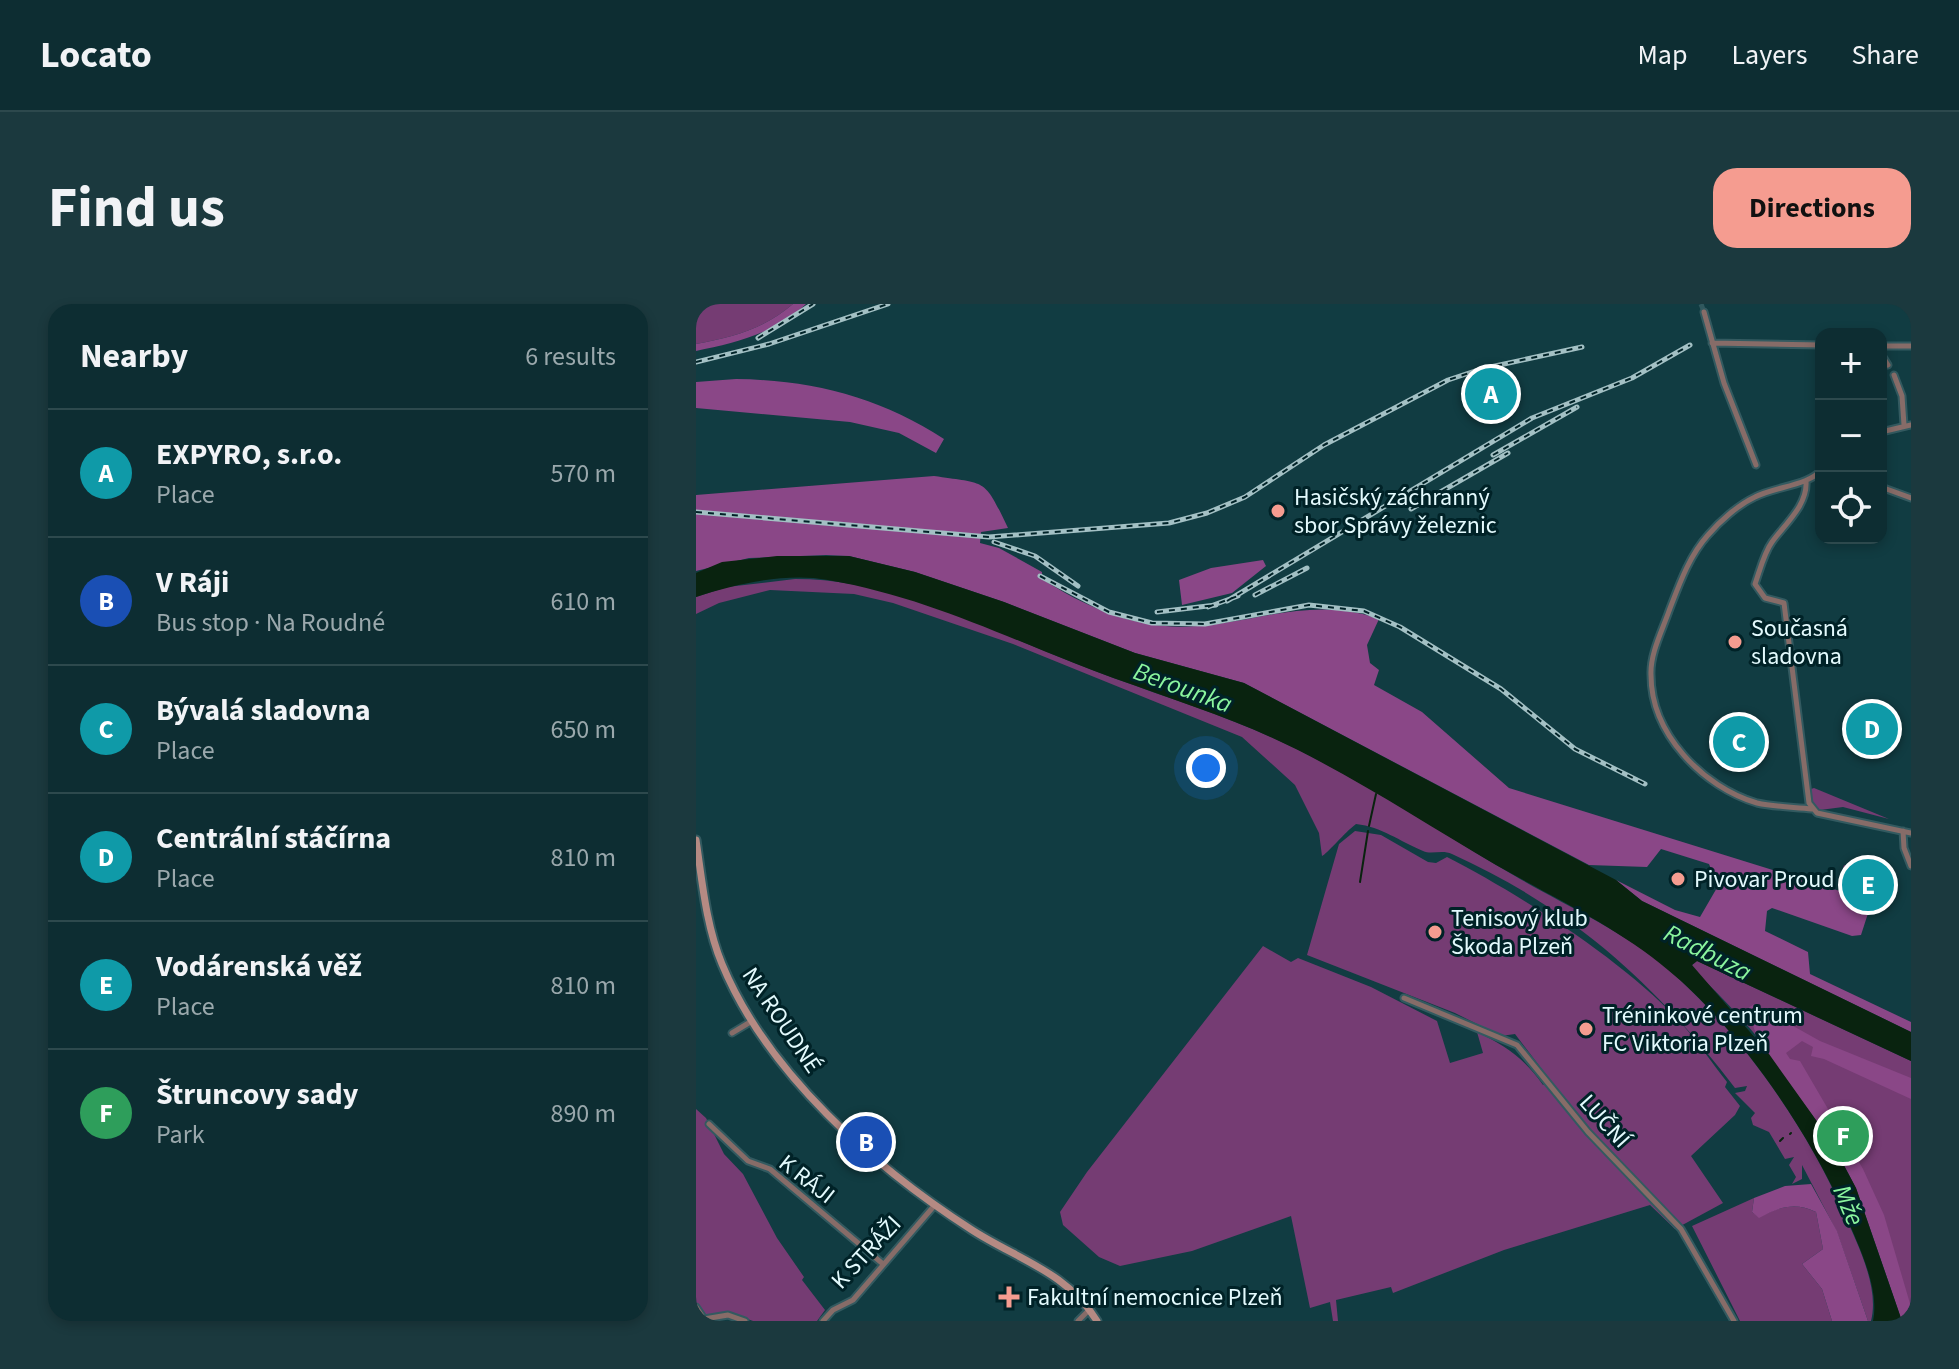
<!DOCTYPE html>
<html lang="en">
<head>
<meta charset="utf-8">
<style>
	:root { --surface:#0d2d32; --page:#1b393e; --text:#f1f3f6; --muted:#9aa8ac; --line:#2d494d; --accent:#f59c90 }
	body { margin:0; font-family:"Source Sans 3",sans-serif; background:var(--page); color:var(--text) }
	.controls { position:absolute; right:24px; top:24px; display:grid; overflow:hidden; border-radius:16px; box-shadow:0 4px 12px #0003 }
	.controls button { width:72px; height:72px; display:grid; place-items:center; padding:0; border:0; border-bottom:2px solid var(--line); background:var(--surface); color:var(--text); font:40px sans-serif }
	.you { position:absolute; left:510px; top:464px; width:28px; height:28px; margin:-20px; border:6px solid #fff; border-radius:50%; background:#1a73e8; box-shadow:0 0 0 12px #1a73e833 }
	.badge { display:grid; place-items:center; width:52px; height:52px; border-radius:50%; background:var(--accent); color:#fff; font-size:26px; font-weight:700 }
	.pin { position:absolute; translate:-50% -50%; border:4px solid #fff; box-shadow:0 2px 8px #0006 }
	.list { margin:0; padding:0; list-style:none }
	h2 { display:flex; justify-content:space-between; align-items:center; height:104px; margin:0; padding:0 32px; font-size:34px }
	h2 small { font-size:26px; font-weight:400; color:var(--muted) }
	.list li { display:grid; grid-template-columns:52px 1fr auto; gap:24px; align-items:center; box-sizing:border-box; height:128px; padding:0 32px; border-top:2px solid var(--line) }
	.list b { display:block; font-size:30px; white-space:nowrap }
	.list p { margin:0; font-size:26px; white-space:nowrap; color:var(--muted) }
	.list em { font-size:26px; font-style:normal; color:var(--muted) }
	.icon { flex:none; width:44px; height:44px; fill:none; stroke:currentColor; stroke-width:2; stroke-linecap:round; stroke-linejoin:round }
	.map { position:relative; flex:none; width:1215px; height:1017px; overflow:hidden; border-radius:24px }
	header { display:flex; align-items:center; gap:48px; box-sizing:border-box; height:112px; padding:0 40px; background:var(--surface); border-bottom:2px solid var(--line) }
	header strong { font-size:38px }
	nav { display:flex; gap:44px; margin-inline-start:auto; font-size:28px }
	.intro { display:flex; align-items:center; justify-content:space-between; box-sizing:border-box; height:192px; padding:0 48px }
	h1 { margin:0; font-size:56px }
	.button { padding:20px 36px; border-radius:24px; background:var(--accent); color:#111; font-size:28px; font-weight:700 }
	main { display:flex; gap:48px; padding:0 48px }
	aside { flex:1; background:var(--surface); border-radius:24px; box-shadow:0 4px 12px #0003 }
	.map>svg:first-child { display:block }
</style>
</head>
<body>
<header>
<strong>Locato</strong>
<nav><a>Map</a><a>Layers</a><a>Share</a></nav>
</header>
<div class="intro"><h1>Find us</h1><a class="button">Directions</a></div>
<main>
<aside>
<h2>Nearby<small>6 results</small></h2>
<ul class="list">
<li><span class="badge" style="background:#0f9aa8">A</span><div><b>EXPYRO, s.r.o.</b><p>Place</p></div><em>570 m</em></li>
<li><span class="badge" style="background:#1a4fb4">B</span><div><b>V Ráji</b><p>Bus stop · Na Roudné</p></div><em>610 m</em></li>
<li><span class="badge" style="background:#0f9aa8">C</span><div><b>Bývalá sladovna</b><p>Place</p></div><em>650 m</em></li>
<li><span class="badge" style="background:#0f9aa8">D</span><div><b>Centrální stáčírna</b><p>Place</p></div><em>810 m</em></li>
<li><span class="badge" style="background:#0f9aa8">E</span><div><b>Vodárenská věž</b><p>Place</p></div><em>810 m</em></li>
<li><span class="badge" style="background:#2e9e5b">F</span><div><b>Štruncovy sady</b><p>Park</p></div><em>890 m</em></li>
</ul>
</aside>
<div class="map">
<svg width="1215" height="1017" viewBox="0 0 1215 1017">
	<rect width="100%" height="100%" fill="#113c42"/>
	<!-- green -->
	<path fill="#753c73" d="M0,0H97C68,25 37,33 0,40Z
		M99,275C197,275 287,323 376,358C430,380 486,397 539,418C638,456 728,519 819,572C870,602 928,627 973,666C1041,725 1110,822 1146,905C1160,937 1184,982 1175,1017H1172L1141,928L1106,861V875L1096,880L1100,873L1093,861L1098,853L1089,855L1073,828L1057,821L1055,814L1059,809L1039,789L1049,787L1051,782L1039,784C959,679 877,605 756,550C746,545 736,551 727,547C703,537 686,523 660,520C649,528 630,551 626,552L623,529L599,481L546,433L317,340L197,299L158,290L74,286L23,299L0,310V293L31,283Z
		M1118,484L1193,515L1147,503L1124,506L1116,498L1115,485Z
		M659,527L685,531L732,558L740,559L751,553C825,591 930,658 986,720C1002,738 1016,759 1031,778L1029,783L1044,802L1039,811L995,852L1027,899L979,925L954,901L808,946L697,989L695,983L640,996L642,1017H637L634,998L614,1004L595,912L496,947L424,962L403,953L367,921L364,908L391,868L567,642L595,658L602,654L675,683L741,717L754,759L787,749L781,728C810,742 828,754 847,781L854,776L819,730L805,732L759,709L611,651L643,540Z
		M1148,561L1162,567L1159,583L1178,590L1181,573L1200,575L1192,598L1143,580Z
		M1001,657L1215,757V1017H1206C1191,973 1179,925 1160,883C1125,808 1060,723 998,667L996,661Z
		M0,805L10,814L28,850L47,870L81,934L108,973L106,976L129,1006L121,1017H57L32,1008L8,1011L0,999Z
		M1058,894L1056,908L1063,913C1083,903 1099,898 1120,908L1127,945L1106,960L1126,985L1136,1017H1044L996,922Z"/>
	<!-- forest -->
	<path fill="#8a4787" d="M97,0H110C80,29 40,39 0,47V40C37,33 68,25 97,0Z
		M40,75C116,76 184,93 248,135L240,149L203,129L154,118L0,104V78Z
		M238,172C292,180 288,174 312,224L285,228L284,239L303,244L346,268V275C393,305 444,327 502,322C564,317 621,292 683,315L671,341L674,359L683,366L678,381L726,408L813,484L1176,597L1165,631L1156,632L1076,604L1071,607L1069,627L1112,648L1114,670L1215,718V728L946,597L920,576L979,606L1004,613L1022,582L1013,560L965,545L951,563L893,561L548,379L439,349L308,298L219,268L153,252L130,251L53,254L0,267V191Z
		M567,256L570,262L536,289L486,301L483,276L515,264Z
		M1058,700L1124,737L1215,774V795L1128,755L1115,752L1117,743L1106,737L1090,749L1094,755L1104,757L1167,865L1188,911L1215,1003V1017L1209,1012L1206,1017L1160,884L1135,837L1063,738L1051,705Z
		M1115,880L1141,927L1172,1017H1136L1126,985L1106,960L1127,945L1120,908C1099,898 1083,903 1063,914L1056,908L1058,894L1089,882Z"/>
	<!-- water -->
	<path fill="#09230f" d="M81,252H153L219,268L308,298L439,349L548,379L920,576L946,597L1215,728V757L1001,657L996,661L1073,750L1135,837L1160,884L1206,1017H1177C1184,984 1162,940 1149,910C1113,828 1041,722 972,666C921,623 858,594 800,561C716,512 631,454 539,418C486,397 431,380 378,359C294,326 223,292 132,276C91,268 39,280 0,293V269L26,258Z"/>
	<g fill="none" stroke-linecap="round" stroke-linejoin="round">
		<!-- stream -->
		<path stroke="#09230f" stroke-width="2" d="M673,522L680,490
			M664,578L672,527
			M1094,830L1095,829
			M1084,837L1087,834"/>
		<!-- street-tunnel -->
		<path stroke="#30585e" stroke-width="5" stroke-dasharray="5 2.5" stroke-linecap="butt" d="M1005,0L1008,8"/>
		<!-- street casing -->
		<g stroke="#335a60" stroke-width="9">
			<path id="street" d="M1008,8L1028,79L1060,161
				M1016,39L1125,41
				M1185,42H1215
				M1185,50L1192,61
				M1198,71L1206,92L1208,121
				M1185,128L1215,121
				M1110,177C1112,201 1089,220 1076,238C1068,249 1064,266 1059,280L1069,294L1088,299L1113,499L1121,509L1215,529
				M1185,183L1215,194
				M1116,505C1098,503 1079,503 1061,499C1007,483 955,430 955,371C954,350 966,327 973,307C983,281 993,252 1012,231C1024,217 1042,201 1059,193C1078,183 1114,181 1125,166
				M1207,527L1208,544L1215,562
				M708,694L821,741L892,828L985,925L1038,1017
				M36,729L56,717
				M13,820L52,857L74,865L187,960
				M0,1003L8,1015L32,1011L49,1017
				M127,1017L137,1006L157,996L238,902
				M382,1017L393,1006"/>
		</g>
		<!-- secondary casing -->
		<g stroke="#335a60" stroke-width="11">
			<path id="secondary" d="M0,536C6,576 10,622 26,660C71,769 178,863 276,926C321,955 371,968 401,1017"/>
		</g>
		<!-- primary casing -->
		<g stroke="#335a60" stroke-width="12">
			<path id="primary" d="M0,0H1"/>
		</g>
		<!-- street -->
		<use href="#street" stroke="#876c68" stroke-width="5"/>
		<!-- secondary -->
		<use href="#secondary" stroke="#b58a83" stroke-width="7"/>
		<!-- primary -->
		<use href="#primary" stroke="#d8a198" stroke-width="8"/>
		<!-- rail casing -->
		<g stroke="#a3c0c4" stroke-width="5">
			<path id="rail" d="M62,34L117,0
				M0,58L73,40L192,0
				M797,151L881,103
				M715,205L812,149
				M0,208L293,233L473,219L511,209L549,193L628,141L752,76L785,65L886,43
				M298,238L339,252L382,282
				M344,272L413,308L456,319L509,320L613,301L668,307L704,323L805,385L879,445L949,480
				M559,291L611,264
				M531,297L836,114L936,74L994,41
				M512,303L542,292
				M461,308L520,301"/>
		</g>
		<!-- rail -->
		<use href="#rail" stroke="#002227" stroke-width="2" stroke-dasharray="6" stroke-linecap="butt"/>
	</g>
	<!-- markers -->
	<g fill="#f59c90" stroke="#002227" stroke-width="3">
		<circle cx="582" cy="207" r="8"/>
		<circle cx="1039" cy="338" r="8"/>
		<circle cx="982" cy="575" r="8"/>
		<circle cx="739" cy="628" r="8"/>
		<circle cx="890" cy="725" r="8"/>
		<path d="M309 981h8v8h8v8h-8v8h-8v-8h-8v-8h8z"/>
	</g>
	<g text-anchor="middle" stroke-width="6" stroke-linejoin="round" paint-order="stroke">
		<!-- poi labels -->
		<g font-size="24" fill="#e3fafd" stroke="#002227" text-anchor="start">
			<text x="598" y="201">Hasičský záchranný<tspan x="598" dy="28">sbor Správy železnic</tspan></text>
			<text x="1055" y="332">Současná<tspan x="1055" dy="28">sladovna</tspan></text>
			<text x="998" y="583">Pivovar Proud</text>
			<text x="755" y="622">Tenisový klub<tspan x="755" dy="28">Škoda Plzeň</tspan></text>
			<text x="906" y="719">Tréninkové centrum<tspan x="906" dy="28">FC Viktoria Plzeň</tspan></text>
			<text x="331" y="1001">Fakultní nemocnice Plzeň</text>
		</g>
		<!-- street labels -->
		<g font-size="24" fill="#e3fafd" stroke="#002227">
			<text transform="translate(86 716) rotate(56)" y="8">NA ROUDNÉ</text>
			<text transform="translate(909 817) rotate(48)" y="8">LUČNÍ</text>
			<text transform="translate(111 875) rotate(38)" y="8">K RÁJI</text>
			<text transform="translate(170 948) rotate(-47)" y="8">K STRÁŽI</text>
		</g>
		<!-- water labels -->
		<g font-size="26" font-style="italic" fill="#8af59e" stroke="#002227">
			<text transform="translate(487 383) rotate(20)" y="9">Berounka</text>
			<text transform="translate(1012 648) rotate(27)" y="9">Radbuza</text>
			<text transform="translate(1153 901) rotate(67)" y="9">Mže</text>
		</g>
	</g>
</svg>
<div class="controls">
<button>+</button>
<button>−</button>
<button><svg class="icon" aria-label="locate" viewBox="0 0 24 24"><circle cx="12" cy="12" r="6"/><path d="M12 2v4M12 18v4M2 12h4M18 12h4"/></svg></button>
</div>
<div class="you"></div>
<div class="pin badge" style="left:795px;top:90px;background:#0f9aa8">A</div>
<div class="pin badge" style="left:170px;top:838px;background:#1a4fb4">B</div>
<div class="pin badge" style="left:1043px;top:438px;background:#0f9aa8">C</div>
<div class="pin badge" style="left:1176px;top:425px;background:#0f9aa8">D</div>
<div class="pin badge" style="left:1172px;top:581px;background:#0f9aa8">E</div>
<div class="pin badge" style="left:1147px;top:832px;background:#2e9e5b">F</div>
</div>
</main>
</body>
</html>
